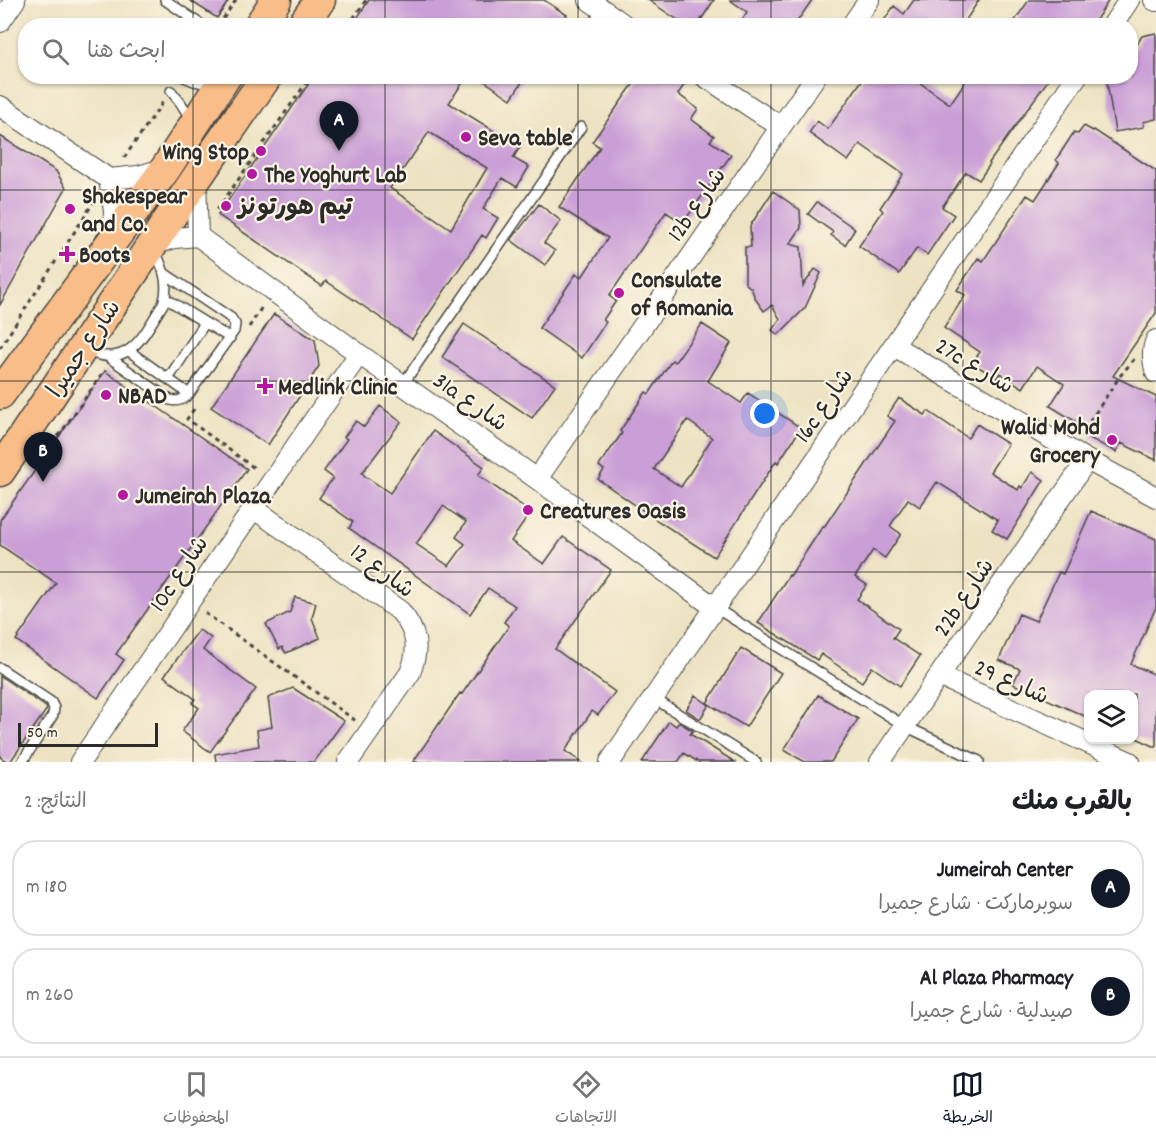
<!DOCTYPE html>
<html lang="ar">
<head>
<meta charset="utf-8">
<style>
	:root { --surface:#fff; --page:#f2f2f2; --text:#202124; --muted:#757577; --line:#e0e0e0; --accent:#111827 }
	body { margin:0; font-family:Dekko,"Playpen Sans Arabic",sans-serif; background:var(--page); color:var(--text); direction:rtl }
	.controls { position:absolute; right:18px; bottom:18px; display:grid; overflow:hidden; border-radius:12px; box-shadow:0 2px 4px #0004 }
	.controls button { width:54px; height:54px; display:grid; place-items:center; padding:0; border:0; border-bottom:2px solid var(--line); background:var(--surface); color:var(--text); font:30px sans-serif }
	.scale { position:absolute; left:18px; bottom:15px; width:140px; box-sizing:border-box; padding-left:6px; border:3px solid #2b2b2b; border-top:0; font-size:16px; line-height:21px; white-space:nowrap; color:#2b2b2b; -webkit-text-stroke:4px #fcf5e5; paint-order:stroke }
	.you { position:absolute; left:765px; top:414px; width:21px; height:21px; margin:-15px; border:4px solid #fff; border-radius:50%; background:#1a73e8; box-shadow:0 0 0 9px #1a73e833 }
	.badge { display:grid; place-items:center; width:39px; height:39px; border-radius:50%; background:var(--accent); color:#fff; font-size:20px; font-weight:700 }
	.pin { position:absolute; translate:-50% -50px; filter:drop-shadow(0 2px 3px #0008) }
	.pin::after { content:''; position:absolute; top:32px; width:21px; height:18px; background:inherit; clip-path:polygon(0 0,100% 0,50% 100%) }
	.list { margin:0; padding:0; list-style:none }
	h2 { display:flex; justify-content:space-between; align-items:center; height:78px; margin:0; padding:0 24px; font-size:26px }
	h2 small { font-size:20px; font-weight:400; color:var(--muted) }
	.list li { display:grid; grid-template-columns:39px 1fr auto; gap:18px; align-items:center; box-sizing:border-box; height:96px; margin:0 12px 12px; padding:0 12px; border:2px solid var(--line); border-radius:24px }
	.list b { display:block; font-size:22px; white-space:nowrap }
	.list p { margin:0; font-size:20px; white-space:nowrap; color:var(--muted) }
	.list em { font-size:20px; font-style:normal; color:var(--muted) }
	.icon { flex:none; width:33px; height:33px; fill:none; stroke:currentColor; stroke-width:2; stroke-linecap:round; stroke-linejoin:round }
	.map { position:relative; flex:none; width:1156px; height:762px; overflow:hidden; direction:ltr }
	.search { position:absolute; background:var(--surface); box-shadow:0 2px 4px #0004; left:18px; right:18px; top:18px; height:66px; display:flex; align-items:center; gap:15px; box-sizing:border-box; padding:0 21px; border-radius:24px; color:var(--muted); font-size:22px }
	.sheet { height:294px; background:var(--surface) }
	nav { display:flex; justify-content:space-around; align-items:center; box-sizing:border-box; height:84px; border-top:2px solid var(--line); background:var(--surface); font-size:16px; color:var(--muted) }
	nav a { display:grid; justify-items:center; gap:3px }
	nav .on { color:var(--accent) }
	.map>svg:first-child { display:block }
</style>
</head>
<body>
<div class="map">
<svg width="1156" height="762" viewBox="0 0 1156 762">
	<rect width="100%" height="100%" fill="#fcf5e5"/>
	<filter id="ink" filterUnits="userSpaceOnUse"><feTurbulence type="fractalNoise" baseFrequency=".0167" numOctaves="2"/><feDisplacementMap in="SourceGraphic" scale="12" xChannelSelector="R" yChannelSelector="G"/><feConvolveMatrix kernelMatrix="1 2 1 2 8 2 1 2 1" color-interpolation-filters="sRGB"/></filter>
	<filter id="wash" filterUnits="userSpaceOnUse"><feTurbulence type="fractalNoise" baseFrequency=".008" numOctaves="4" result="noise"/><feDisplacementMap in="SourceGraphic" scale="24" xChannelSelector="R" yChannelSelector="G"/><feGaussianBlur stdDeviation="1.35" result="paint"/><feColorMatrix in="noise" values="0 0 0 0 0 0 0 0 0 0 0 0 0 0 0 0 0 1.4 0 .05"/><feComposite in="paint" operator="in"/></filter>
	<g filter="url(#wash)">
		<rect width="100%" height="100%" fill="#ede3c3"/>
		<g id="blocks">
			<!-- building -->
			<path fill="#ca9ed7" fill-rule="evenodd" d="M189,0H229L217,18Z
				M369,0H544L567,15L560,26H352Z
				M648,0H714L697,26H687Z
				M730,0H812L794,26H738L747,12Z
				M914,0H979L962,26H880L894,6L904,14Z
				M1029,0H1109L1092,26H1011Z
				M1156,33V119L1143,122L1144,127L1115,132L1106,76H1131V55L1142,36Z
				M314,76H467L449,103L520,147L513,158L529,167L517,187L502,178L483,209L498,218L486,238L482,235L412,339L326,281L322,286L218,215ZM429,132L487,168L451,229L390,188Z
				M477,76H526L511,99Z
				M639,76H678L686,82L678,94L698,109L691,119L714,136L710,141L731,155L683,223L666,212L609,296L616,301L603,320L606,322L582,358L539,328L576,274L582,277L608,238L559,207L600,147L592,142Z
				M865,76H910L950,104L969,76H1051L989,163L990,164L979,180L966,172L942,207L954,215L927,255L917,248L899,274L859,246L883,211L880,208L903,174L860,144L848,161L809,133L817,121L828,129Z
				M1084,126L1093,131L1094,130L1156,171V313L1113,376L1156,397V460L1121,443L1116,452L1089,438L1093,432L1050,406L1064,384L1037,366L1023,388L1000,373L997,378L972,363L980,352L944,328L965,295L957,290L978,258L983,261L1027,195L1035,200L1059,163L1056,160L1074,132L1078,134Z
				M0,136L56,171L66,188L0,305Z
				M773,191L800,210L801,228L790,244L801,247L803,286L815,269L821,273L805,308L778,335L772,330L780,319L772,305L764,311L756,300L751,288L745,283V247H751L750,226Z
				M817,202L855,229L845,245L831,235L833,232L808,214Z
				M539,204L561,221L544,243L555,251L545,265L511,240Z
				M274,314L315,340L319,366L268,445L211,407Z
				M464,324L555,385L532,418L442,357Z
				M702,324L731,343L708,381L741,403L748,393L801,428L778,463L776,461L714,557L658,521L598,479L604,470L599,466L622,433L620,431L646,392L649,394L672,360L675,362ZM687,420L712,438L681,487L654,469Z
				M105,371L247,469L116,654L124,660L98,698L16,640L56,583L0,545V520Z
				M899,398L925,415L928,411L968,438L977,424L1008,444L990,472L1018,490L1020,486L1022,488L1032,472L1044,480L1007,539L992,530L998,520L937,482L920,507L908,499L890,526L901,534L885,558L873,550L855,577L867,585L857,599L899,629L893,638L920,656L900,686L872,667L862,682L821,654L817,660L758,623L789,575L790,576L823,526L824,527L895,421L887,416Z
				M380,406L401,422L362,473L365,476L390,493L433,431L484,467L478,475L531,512L511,541L544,564L563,537L611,570L555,649L615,692L598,715L592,711L565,751L581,762H413L460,693L462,694L509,626L504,622L515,606L488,588L470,614L349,528L353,522L319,498L333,478L324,471L347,439L344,437L356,421L364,427ZM443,506L466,522L456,537L465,544L449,566L416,544Z
				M1091,511L1156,539V607L1131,664L1156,675V747L1134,737V694H1089V718L1013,684L1020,669L999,660L1019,614L1036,621L1059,572L1063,574Z
				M295,597L316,603L312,618L320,638L286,653L282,647L279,649L266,624L290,612Z
				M199,630L211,638L203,650L256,689L210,752L182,731L199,708L192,703L195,699L164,676Z
				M741,648L781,673L746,727L707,703Z
				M0,676L46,707L47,709L10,762H8L0,757Z
				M293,688L344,721L314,762H216L215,754L259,746L257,730L272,727L268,698Z
				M695,695L709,705L700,719L686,710Z
				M818,695L858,719L831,762H805L784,750Z
				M669,721L676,726L679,722L693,731L690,734L735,762H698L684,753L678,762H642Z"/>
		</g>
	</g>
	<g filter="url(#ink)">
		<use href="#blocks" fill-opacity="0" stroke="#484742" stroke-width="1.5"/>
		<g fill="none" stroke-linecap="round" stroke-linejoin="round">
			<!-- lane casing -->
			<g stroke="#484742" stroke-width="12">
				<path id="lane" d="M165,0L203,26
					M592,26L602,9
					M182,76L194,81L215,85
					M171,91L180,102L191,119
					M165,298L230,338
					M87,351C130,370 144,334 163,304C170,284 163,267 154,249
					M129,351L189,394
					M107,356L170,400C178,402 183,400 189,394L234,331L235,324L231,318L164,273
					M168,379L205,323
					M403,384L581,127
					M714,607L905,726L979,761
					M0,668L51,702L54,708L53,715L22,762
					M653,698L756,762"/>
			</g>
			<!-- street casing -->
			<g stroke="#484742" stroke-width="22">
				<path id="street" d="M589,0L626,26
					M1154,0L1156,1
					M0,22L15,0
					M851,26L869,0
					M1112,26L1129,0
					M704,76L781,127
					M0,106L109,179L138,176L166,168
					M109,179L114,211L113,239
					M196,179L198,236
					M152,245L175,238L198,236L359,354L537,479L714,607
					M1156,340C1151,351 1153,362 1156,373
					M894,346L1087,460L1156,497
					M537,479L816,76
					M253,508L400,611C417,632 420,648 410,673L348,762
					M939,676L1130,762
					M80,762L359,354
					M610,762L1077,76
					M880,762L1087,460"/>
			</g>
			<!-- primary casing -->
			<g stroke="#484742" stroke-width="33">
				<path id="primary" d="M259,26L276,0
					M302,26L320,0
					M0,394L166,168L226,76
					M0,471L196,179L267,76"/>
			</g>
			<!-- path -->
			<path stroke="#484742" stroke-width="3" stroke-dasharray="4.5 4.5" stroke-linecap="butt" d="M218,26L236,0
				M348,26L366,0
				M124,158L163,102
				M217,210L311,76
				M249,327L262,307
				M0,348L93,203
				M194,409L187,419L257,470
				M1080,436L1120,376L1135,358
				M53,444L105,370
				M205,613L356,721"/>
			<!-- lane -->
			<use href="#lane" stroke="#fff" stroke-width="9"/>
			<!-- street -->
			<use href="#street" stroke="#fff" stroke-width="20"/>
			<!-- primary -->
			<use href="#primary" stroke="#f8bd89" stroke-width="30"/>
		</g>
	</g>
	<!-- grid -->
	<path fill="none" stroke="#2b2b2b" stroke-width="1.5" stroke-opacity="0.55" d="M193,0V26M385,0V26M578,0V26M771,0V26M963,0V26M193,76V762M385,76V762M578,76V762M771,76V762M963,76V762M0,190H1156M0,381H1156M0,572H1156"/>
	<!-- markers -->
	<g fill="#b5179e" stroke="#fcf5e5" stroke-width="2">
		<circle cx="466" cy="137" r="6"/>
		<circle cx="261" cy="151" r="6"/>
		<circle cx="252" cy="174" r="6"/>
		<circle cx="226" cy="206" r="6"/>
		<circle cx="70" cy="209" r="6"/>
		<path d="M64 245h6v6h6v6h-6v6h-6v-6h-6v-6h6z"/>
		<circle cx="619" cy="293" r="6"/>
		<path d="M262 377h6v6h6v6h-6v6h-6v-6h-6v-6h6z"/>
		<circle cx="106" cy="395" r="6"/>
		<circle cx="1112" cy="440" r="6"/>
		<circle cx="123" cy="495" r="6"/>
		<circle cx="528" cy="510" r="6"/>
	</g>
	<g text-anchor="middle" stroke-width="4.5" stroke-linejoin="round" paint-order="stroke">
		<!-- poi labels -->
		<g font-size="24" font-weight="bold" fill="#2b2b2b" stroke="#fcf5e5" text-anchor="start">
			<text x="478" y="145">Seva table</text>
			<text x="249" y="159" text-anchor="end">Wing Stop</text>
			<text x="264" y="182">The Yoghurt Lab</text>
			<text x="82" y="203">Shakespear<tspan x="82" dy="28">and Co.</tspan></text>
			<text x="238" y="214">تيم هورتونز</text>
			<text x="79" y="262">Boots</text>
			<text x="631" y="287">Consulate<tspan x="631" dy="28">of Romania</tspan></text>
			<text x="278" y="394">Medlink Clinic</text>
			<text x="118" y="403">NBAD</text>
			<text x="1100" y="434" text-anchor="end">Walid Mohd<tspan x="1100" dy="28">Grocery</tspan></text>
			<text x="135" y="503">Jumeirah Plaza</text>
			<text x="540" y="518">Creatures Oasis</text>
		</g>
		<!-- street labels -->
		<g font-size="24" fill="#2b2b2b" stroke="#fcf5e5">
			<text transform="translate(696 204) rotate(-55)" y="8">12b شارع</text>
			<text transform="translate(83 348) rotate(-56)" y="8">شارع جميرا</text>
			<text transform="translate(975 365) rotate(31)" y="8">27c شارع</text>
			<text transform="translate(471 401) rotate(35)" y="8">31a شارع</text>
			<text transform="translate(823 405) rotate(-55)" y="8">16c شارع</text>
			<text transform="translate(383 570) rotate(37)" y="8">شارع 12</text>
			<text transform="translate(178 573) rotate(-56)" y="8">10c شارع</text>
			<text transform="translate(963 597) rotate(-56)" y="8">22b شارع</text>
			<text transform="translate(1012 681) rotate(24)" y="8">شارع 29</text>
		</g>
	</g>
</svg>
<div class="controls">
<button><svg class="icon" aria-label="layers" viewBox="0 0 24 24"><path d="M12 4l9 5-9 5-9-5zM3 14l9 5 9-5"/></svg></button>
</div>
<div class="scale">50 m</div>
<div class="you"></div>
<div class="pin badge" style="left:339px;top:151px">A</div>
<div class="pin badge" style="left:43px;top:482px">B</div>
<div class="search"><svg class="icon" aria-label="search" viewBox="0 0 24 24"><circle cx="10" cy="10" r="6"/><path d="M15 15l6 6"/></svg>ابحث هنا</div>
</div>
<section class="sheet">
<h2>بالقرب منك<small>النتائج: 2</small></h2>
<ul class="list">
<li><span class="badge">A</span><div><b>Jumeirah Center</b><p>سوبرماركت · شارع جميرا</p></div><em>180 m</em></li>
<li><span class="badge">B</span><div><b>Al Plaza Pharmacy</b><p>صيدلية · شارع جميرا</p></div><em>260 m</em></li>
</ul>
</section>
<nav>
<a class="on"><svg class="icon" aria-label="map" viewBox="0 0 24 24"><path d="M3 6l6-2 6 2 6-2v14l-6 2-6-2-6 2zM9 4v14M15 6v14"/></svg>الخريطة</a>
<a><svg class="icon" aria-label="directions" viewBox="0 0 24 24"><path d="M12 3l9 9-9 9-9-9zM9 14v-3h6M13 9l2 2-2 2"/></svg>الاتجاهات</a>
<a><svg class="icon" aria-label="saved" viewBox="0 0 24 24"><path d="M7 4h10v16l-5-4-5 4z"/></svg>المحفوظات</a>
</nav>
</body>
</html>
